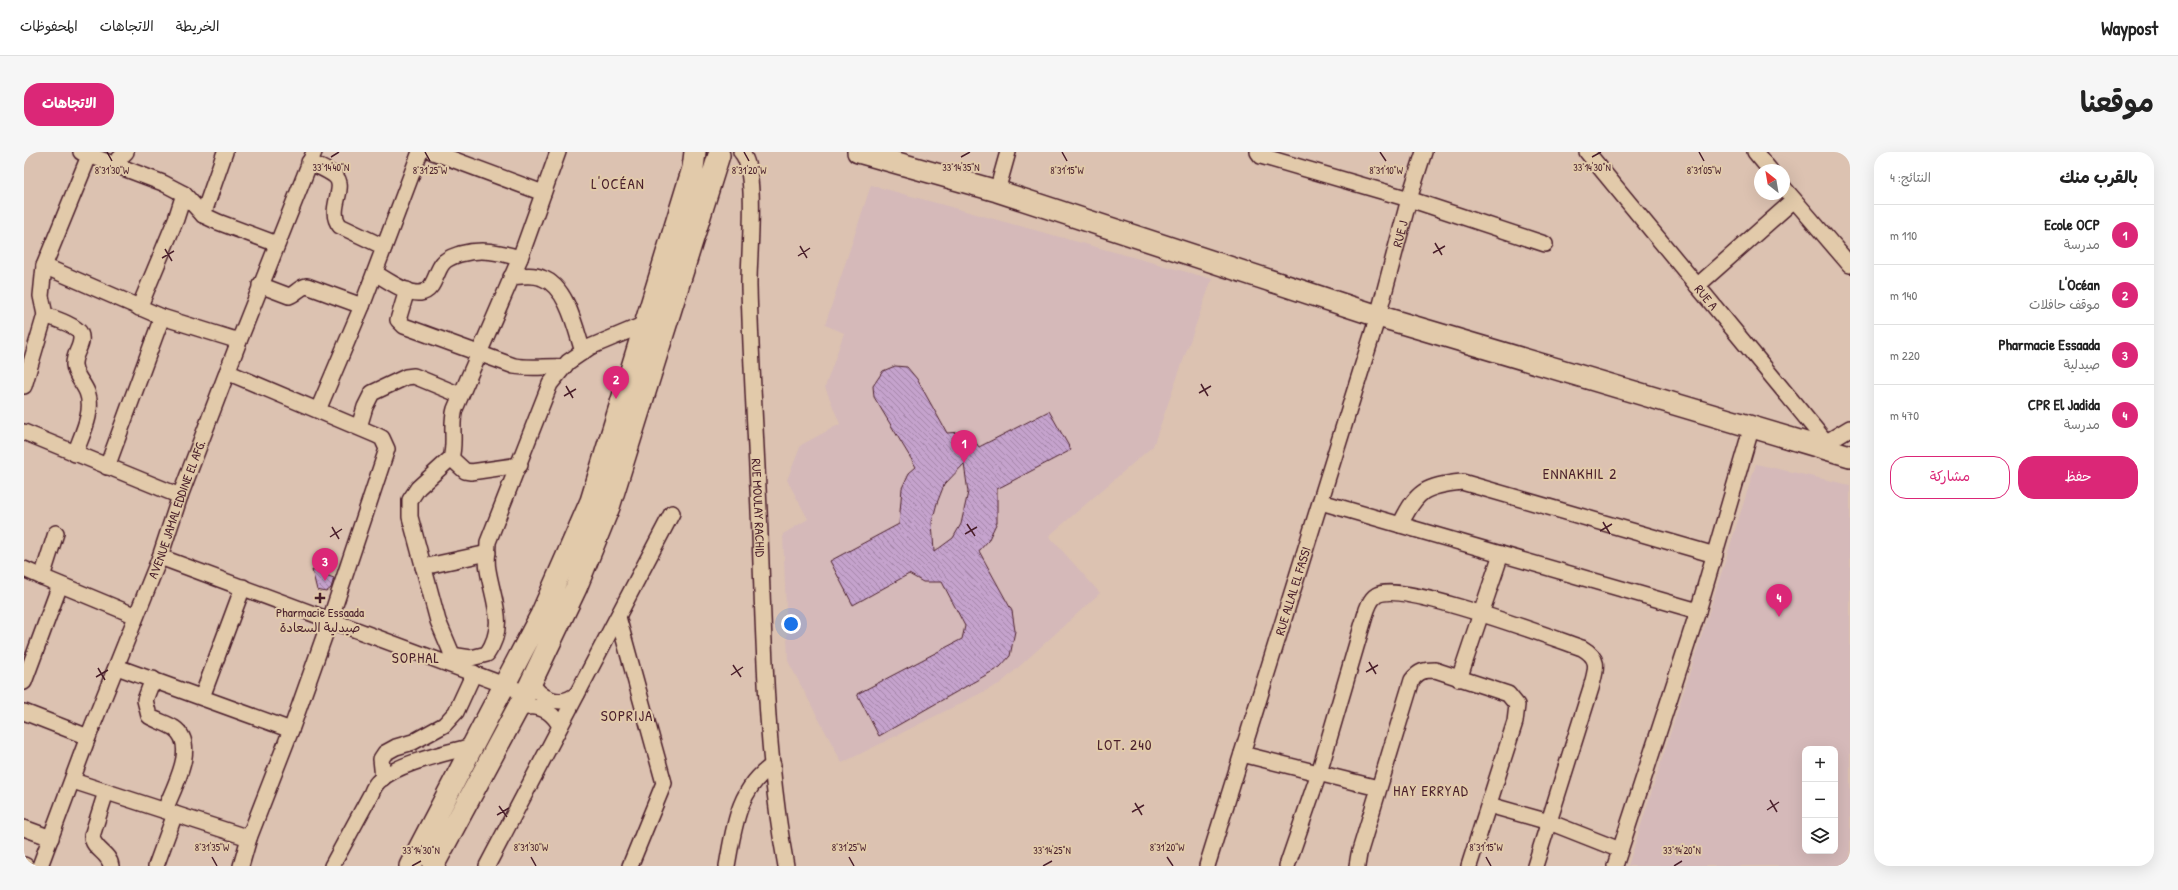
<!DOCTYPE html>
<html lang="ar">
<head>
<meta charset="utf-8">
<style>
	:root { --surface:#fff; --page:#f6f6f6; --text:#222; --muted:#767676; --line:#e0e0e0; --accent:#db2777 }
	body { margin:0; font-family:"Patrick Hand","Playpen Sans Arabic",sans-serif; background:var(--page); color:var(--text); direction:rtl }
	.controls { position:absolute; right:12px; bottom:12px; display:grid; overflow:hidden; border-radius:8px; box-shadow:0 4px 16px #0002 }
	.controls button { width:36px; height:36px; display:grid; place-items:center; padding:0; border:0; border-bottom:1px solid var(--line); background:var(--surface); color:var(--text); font:20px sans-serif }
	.compass { position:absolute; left:1730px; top:12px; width:36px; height:36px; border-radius:50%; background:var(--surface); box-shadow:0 4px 16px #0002; rotate:329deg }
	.you { position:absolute; left:767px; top:472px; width:14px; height:14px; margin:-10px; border:3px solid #fff; border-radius:50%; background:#1a73e8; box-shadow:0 0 0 6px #1a73e833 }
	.badge { display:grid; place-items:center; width:26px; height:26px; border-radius:50%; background:var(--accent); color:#fff; font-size:13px; font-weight:700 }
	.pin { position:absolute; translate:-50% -33px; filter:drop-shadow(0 1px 2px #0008) }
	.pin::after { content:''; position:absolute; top:21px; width:14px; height:12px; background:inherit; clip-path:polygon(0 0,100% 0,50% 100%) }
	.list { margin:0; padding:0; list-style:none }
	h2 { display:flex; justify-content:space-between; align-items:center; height:52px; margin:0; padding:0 16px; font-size:17px }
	h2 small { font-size:13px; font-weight:400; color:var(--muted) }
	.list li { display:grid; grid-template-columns:26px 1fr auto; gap:12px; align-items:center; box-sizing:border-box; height:60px; padding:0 16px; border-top:1px solid var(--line) }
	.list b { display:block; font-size:15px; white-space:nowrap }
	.list p { margin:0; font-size:13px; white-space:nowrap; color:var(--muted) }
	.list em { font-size:13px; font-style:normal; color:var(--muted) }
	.actions { display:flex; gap:8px; padding:12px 16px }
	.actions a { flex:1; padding:9px 0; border:1px solid var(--accent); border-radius:16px; text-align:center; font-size:14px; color:var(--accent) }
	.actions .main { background:var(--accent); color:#fff }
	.icon { flex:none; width:22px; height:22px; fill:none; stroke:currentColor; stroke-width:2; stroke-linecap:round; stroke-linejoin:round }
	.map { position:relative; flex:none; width:1826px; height:714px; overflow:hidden; direction:ltr; border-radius:16px }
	header { display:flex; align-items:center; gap:24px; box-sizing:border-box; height:56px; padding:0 20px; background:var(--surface); border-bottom:1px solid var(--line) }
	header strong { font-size:19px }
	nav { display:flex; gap:22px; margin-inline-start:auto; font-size:14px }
	.intro { display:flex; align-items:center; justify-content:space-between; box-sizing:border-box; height:96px; padding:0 24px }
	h1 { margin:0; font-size:28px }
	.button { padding:10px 18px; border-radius:16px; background:var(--accent); color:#fff; font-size:14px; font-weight:700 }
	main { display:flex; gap:24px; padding:0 24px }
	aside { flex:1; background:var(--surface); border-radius:16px; box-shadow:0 4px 16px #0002 }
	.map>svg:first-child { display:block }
</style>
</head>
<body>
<header>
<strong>Waypost</strong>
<nav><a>الخريطة</a><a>الاتجاهات</a><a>المحفوظات</a></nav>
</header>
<div class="intro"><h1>موقعنا</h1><a class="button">الاتجاهات</a></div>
<main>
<aside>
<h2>بالقرب منك<small>النتائج: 4</small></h2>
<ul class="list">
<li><span class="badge">1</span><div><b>Ecole OCP</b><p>مدرسة</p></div><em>110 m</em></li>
<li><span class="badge">2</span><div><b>L'Océan</b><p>موقف حافلات</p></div><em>140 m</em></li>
<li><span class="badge">3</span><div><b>Pharmacie Essaada</b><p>صيدلية</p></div><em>220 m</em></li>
<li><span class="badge">4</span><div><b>CPR El Jadida</b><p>مدرسة</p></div><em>470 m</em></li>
</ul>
<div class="actions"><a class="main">حفظ</a><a>مشاركة</a></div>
</aside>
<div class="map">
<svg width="1826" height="714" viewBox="0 0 1826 714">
	<defs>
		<pattern id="building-back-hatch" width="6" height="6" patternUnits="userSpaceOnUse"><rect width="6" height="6" fill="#c5a3cd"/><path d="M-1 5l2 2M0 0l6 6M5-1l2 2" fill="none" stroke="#a284a7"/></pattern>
	</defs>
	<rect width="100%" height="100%" fill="#dcc2b1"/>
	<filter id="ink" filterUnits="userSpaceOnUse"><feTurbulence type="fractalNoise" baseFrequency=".025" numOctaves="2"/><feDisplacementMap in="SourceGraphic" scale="8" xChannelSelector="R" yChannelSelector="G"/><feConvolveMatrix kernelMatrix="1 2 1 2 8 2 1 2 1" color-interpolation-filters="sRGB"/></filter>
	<g filter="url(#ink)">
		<!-- built -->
		<path fill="#d5b9b9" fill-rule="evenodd" d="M847,33L1188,127L1129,294L1025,384L1076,441L977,531L818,611L764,509L759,382L784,367L763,328L777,293L816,272L801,235L820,181L801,173Z
			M1732,312L1826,333V714H1604ZM1781,597H1811V699H1781Z"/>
		<!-- building -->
		<path fill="url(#building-back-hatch)" stroke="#4a1f2b" fill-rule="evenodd" d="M871,214L883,215L893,227L923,281L938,280L948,285L955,295L1025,259L1047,298L973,337V370L964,389L955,399L988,459L991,479L986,504L976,515L855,584L833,542L938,487L941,474L918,430H899L885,422L829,453L806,409L875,372L878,336L885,321L892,315L850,245L849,234L859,219ZM940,312L944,340L937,372L929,386L910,400L908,370L913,351L920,333Z
			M288,418L310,426L307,436L302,440L293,438Z"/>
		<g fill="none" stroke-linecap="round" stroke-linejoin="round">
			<!-- street casing -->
			<g stroke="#4a1f2b" stroke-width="18">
				<g id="street">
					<path d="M57,0L139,31L160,42L179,63L194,70L253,92"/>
					<path d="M409,0L519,41"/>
					<path id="s1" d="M717,0C735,18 724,107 725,135C727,218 733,300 736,383C740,492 742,607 762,714"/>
					<path d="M1234,0L1237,4L1385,47L1521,92"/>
					<path id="s2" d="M1563,0L1802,290"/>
					<path d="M1731,0L1746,18"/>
					<path d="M285,10C293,14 304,18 311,24C324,35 302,58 316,74L360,95"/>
					<path d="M89,13L102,0"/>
					<path d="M1760,36L1826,113"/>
					<path d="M973,39L984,0"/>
					<path d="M179,63L201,0"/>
					<path d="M20,114L138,165L215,189"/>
					<path d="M351,121C363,128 382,142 396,141C411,139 411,120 419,111C423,106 430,104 436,102C458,96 474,100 496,106"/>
					<path d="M487,125C497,124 509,122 518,126C543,134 552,178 559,200"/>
					<path d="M236,133L265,144C272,142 275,135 283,134L338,154"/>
					<path d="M1673,134L1770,48"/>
					<path d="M383,138L374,168L380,174L490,214C507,217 523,214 540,215"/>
					<path d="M115,156L152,67L160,42"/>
					<path d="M21,163L17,144L20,114L65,4"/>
					<path d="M0,234L21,163C29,166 53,174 56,181C61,192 49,201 50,213C51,224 59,230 63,240C71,259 57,284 51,302"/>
					<path d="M294,258L338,154L396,0"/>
					<path d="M335,275L341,255L348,241L382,225L390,224L436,243"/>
					<path d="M0,280L156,344"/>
					<path d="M1796,294L1826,276"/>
					<path d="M427,306L441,319L447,320L496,313"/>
					<path d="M83,315L138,165"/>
					<path d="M1297,350L1674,459"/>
					<path d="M1376,373C1393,338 1401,334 1438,330L1691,403"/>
					<path d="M136,405L502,541"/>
					<path d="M399,415L464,401"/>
					<path d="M0,417L18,425L32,381"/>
					<path d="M18,425L112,464"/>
					<path d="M594,465L640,631L606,714"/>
					<path d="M427,503L447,506L463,502C483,473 469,449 464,418C462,409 464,399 464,390L526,232L544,210L566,195L621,172"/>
					<path d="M433,514L414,469L386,365V348L394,336L427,306C432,290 426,273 431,257L496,106L534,0"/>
					<path d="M93,515L267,578"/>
					<path d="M129,527L121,548L125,564C133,569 142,571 150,576C175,593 149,636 141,658"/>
					<path d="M1435,527L1477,402"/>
					<path d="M0,530L36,433"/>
					<path d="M507,530C516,547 537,556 553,542"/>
					<path d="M178,545L219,435"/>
					<path d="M494,557C512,551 527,557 536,574"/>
					<path d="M0,560L64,585"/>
					<path d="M1218,602L1354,636"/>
					<path d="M359,626L357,607L361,601L372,595L389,590L420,573L432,560L450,521"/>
					<path d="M49,629L225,686L267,578L306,468L363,297L358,286L352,283L203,220"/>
					<path d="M82,640L68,684C69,698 85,700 87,714"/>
					<path d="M1465,653L1525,670L1596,698"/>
					<path d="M0,676L27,686"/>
					<path d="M0,713L2,714"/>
					<path id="s3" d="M16,714L64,585L136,405L156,344L215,189L290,0"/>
					<path d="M132,714L151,662"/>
					<path d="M217,714L225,686"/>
					<path d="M308,714L347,642C349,637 351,632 355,629C373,611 423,601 448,594"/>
					<path d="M463,714L648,361"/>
					<path d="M703,714C710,675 714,636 749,613"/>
					<path id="s4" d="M1183,714L1354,164L1385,47L1400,0"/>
					<path d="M1263,714L1295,621L1341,464C1343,457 1346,447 1353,443C1377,429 1526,485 1558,496C1577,507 1572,517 1567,536L1511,714"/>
					<path d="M1333,714L1335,702L1388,528C1395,519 1400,518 1411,518L1484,542L1493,553L1491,570L1445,714"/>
					<path d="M1591,714L1674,459L1728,274"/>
				</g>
			</g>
			<!-- secondary casing -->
			<g stroke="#4a1f2b" stroke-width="24">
				<path id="secondary" d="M834,0L973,39L1354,164L1826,304
					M386,714L517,463L567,349L669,16L671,0
					M409,714L502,541L552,436L585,355L695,3"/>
			</g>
			<!-- street -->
			<use href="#street" stroke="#e2caaa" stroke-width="15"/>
			<!-- secondary -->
			<use href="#secondary" stroke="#e2caaa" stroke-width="21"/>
		</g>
	</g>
	<!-- ticks -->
	<path fill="none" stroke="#4a1f2b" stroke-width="1.5" d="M83,0L88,9M401,0L406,9M720,0L725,9M1038,0L1043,9M1356,0L1362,9M1675,0L1680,9M307,5L315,0M937,5L946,0M1568,5L1577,0M1411,91L1418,103M776,94L783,106M141,97L148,109M1409,101L1421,94M774,104L786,96M138,106L150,99M1177,232L1184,244M542,234L549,246M1175,241L1187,234M540,244L552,237M1579,370L1586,382M943,372L951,384M308,375L315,387M1576,379L1588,372M941,382L953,375M306,385L318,377M1345,510L1352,522M709,513L717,525M74,516L81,528M1342,520L1354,513M707,523L719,515M72,525L84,518M1746,648L1753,660M1111,651L1118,663M475,654L483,665M1743,658L1755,650M1108,660L1120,653M473,663L485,656M188,705L193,714M507,705L512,714M825,705L830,714M1143,705L1149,714M1462,705L1467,714M388,714L397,709M1019,714L1028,709M1650,714L1658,709"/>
	<!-- markers -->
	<path fill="#4a1f2b" stroke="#e2caaa" stroke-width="1.5" d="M294 440h4v4h4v4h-4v4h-4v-4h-4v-4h4z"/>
	<g text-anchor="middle" stroke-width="4" stroke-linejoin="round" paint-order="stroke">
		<!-- street labels -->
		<g font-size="13" fill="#4a1f2b" stroke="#e2caaa">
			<text dy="5" stroke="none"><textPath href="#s4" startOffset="661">RUE J</textPath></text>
			<text dy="5" stroke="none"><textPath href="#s2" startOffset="188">RUE A</textPath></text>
			<text dy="5" stroke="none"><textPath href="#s1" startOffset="358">RUE MOULAY RACHID</textPath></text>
			<text dy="5" stroke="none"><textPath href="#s3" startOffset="382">AVENUE JAMAL EDDINE EL AFG.</textPath></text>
			<text dy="5" stroke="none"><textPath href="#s4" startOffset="288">RUE ALLAL EL FASSI</textPath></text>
		</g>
		<!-- poi labels -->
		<g font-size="13" fill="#4a1f2b" stroke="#e2caaa">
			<text x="296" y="465">Pharmacie Essaada<tspan x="296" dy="15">صيدلية السعادة</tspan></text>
		</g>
		<!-- quarter labels -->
		<g font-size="15" letter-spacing="1" fill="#4a1f2b" stroke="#e2caaa">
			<text x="594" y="37">L'OCÉAN</text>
			<text x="1556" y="327">ENNAKHIL 2</text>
			<text x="392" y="511">SOPHAL</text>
			<text x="603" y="569">SOPRIJA</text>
			<text x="1101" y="598">LOT. 240</text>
			<text x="1407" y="644">HAY ERRYAD</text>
		</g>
	</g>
	<g font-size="10" text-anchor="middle" fill="#4a1f2b" stroke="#e2caaa" stroke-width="4" stroke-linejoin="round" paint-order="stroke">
		<text x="1568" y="19">33°14'30"N</text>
		<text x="307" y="19">33°14'40"N</text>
		<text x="937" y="19">33°14'35"N</text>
		<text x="88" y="22">8°31'30"W</text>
		<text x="406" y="22">8°31'25"W</text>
		<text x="725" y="22">8°31'20"W</text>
		<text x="1043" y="22">8°31'15"W</text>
		<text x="1362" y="22">8°31'10"W</text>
		<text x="1680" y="22">8°31'05"W</text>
		<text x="188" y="699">8°31'35"W</text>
		<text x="507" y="699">8°31'30"W</text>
		<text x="825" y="699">8°31'25"W</text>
		<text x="1143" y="699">8°31'20"W</text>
		<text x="1462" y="699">8°31'15"W</text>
		<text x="397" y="702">33°14'30"N</text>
		<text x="1028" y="702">33°14'25"N</text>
		<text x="1658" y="702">33°14'20"N</text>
	</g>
</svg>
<div class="controls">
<button>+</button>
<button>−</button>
<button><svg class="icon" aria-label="layers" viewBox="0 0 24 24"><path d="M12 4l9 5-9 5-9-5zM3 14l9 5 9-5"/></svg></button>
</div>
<svg class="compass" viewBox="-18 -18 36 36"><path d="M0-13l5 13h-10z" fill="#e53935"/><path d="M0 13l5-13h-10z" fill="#767676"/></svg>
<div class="you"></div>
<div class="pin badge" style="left:940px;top:311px">1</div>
<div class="pin badge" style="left:592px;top:247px">2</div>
<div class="pin badge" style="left:301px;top:429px">3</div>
<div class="pin badge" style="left:1755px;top:465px">4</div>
</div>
</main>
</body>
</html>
